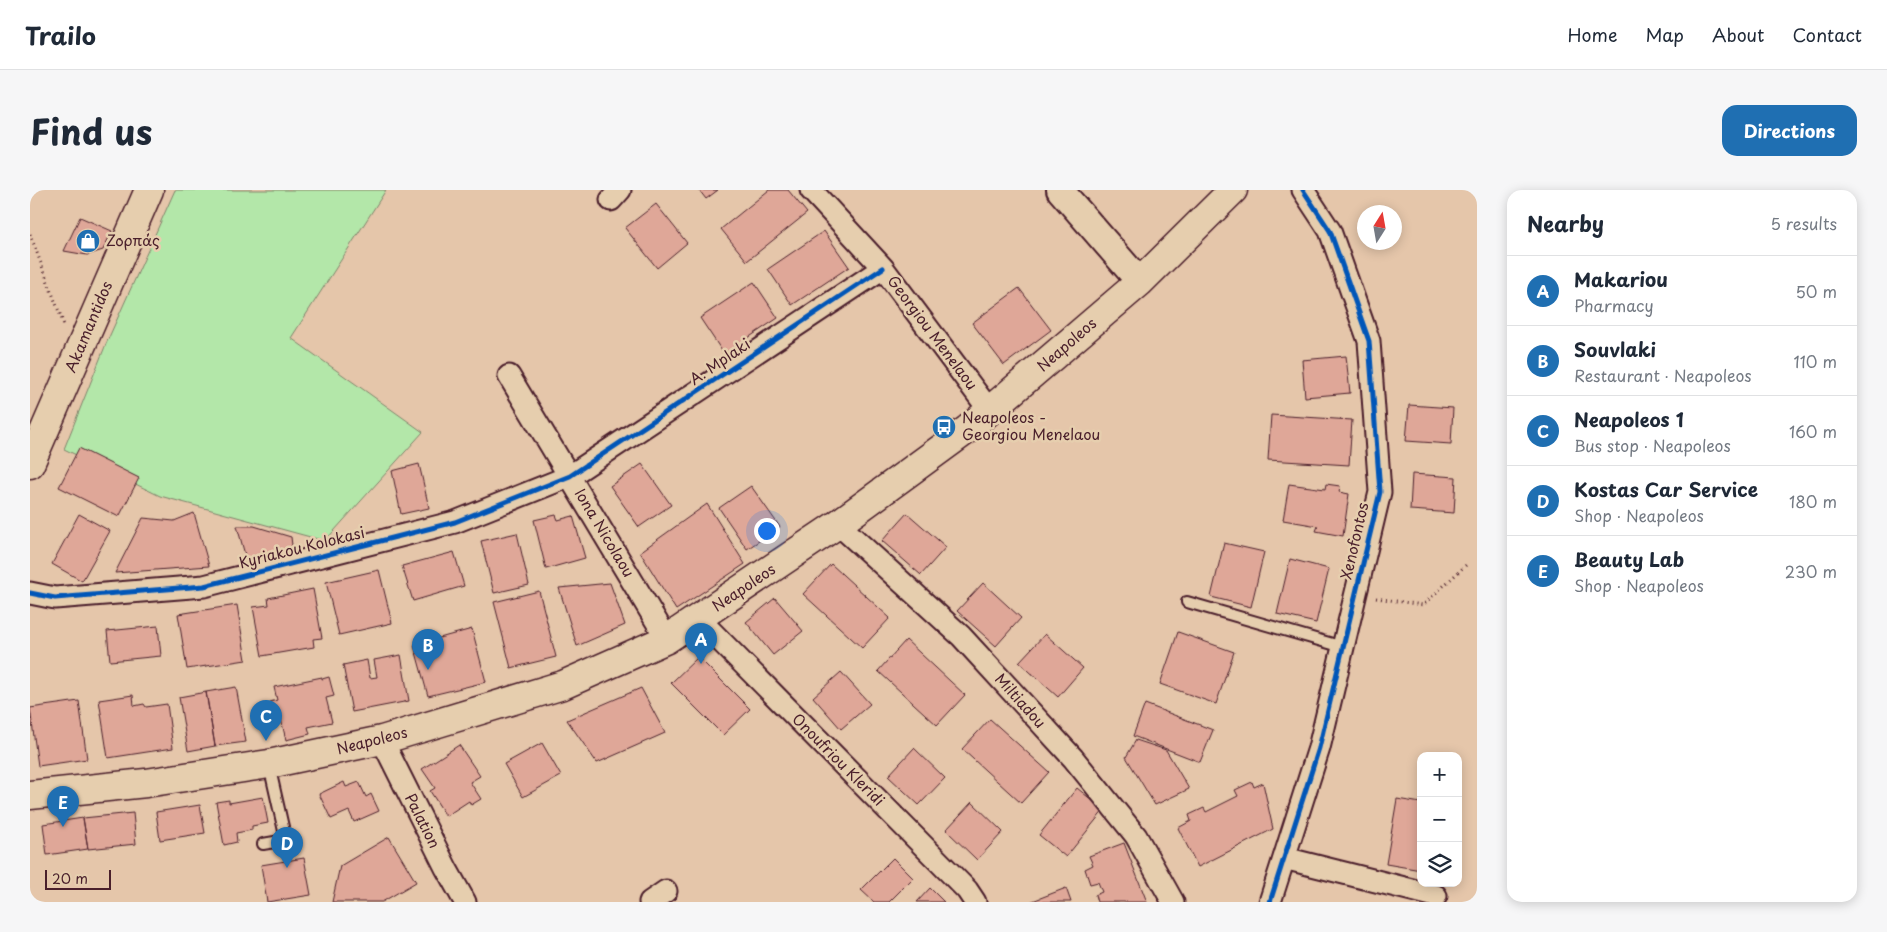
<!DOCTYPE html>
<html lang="en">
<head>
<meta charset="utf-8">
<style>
	:root { --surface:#fff; --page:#f6f6f7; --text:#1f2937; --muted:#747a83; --line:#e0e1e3; --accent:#1f6fb2 }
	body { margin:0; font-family:"Playpen Sans",sans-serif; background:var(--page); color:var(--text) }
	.controls { position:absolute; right:15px; bottom:15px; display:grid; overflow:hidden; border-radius:10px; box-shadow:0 2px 12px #0003 }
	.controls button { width:45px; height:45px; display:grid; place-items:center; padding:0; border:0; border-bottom:1px solid var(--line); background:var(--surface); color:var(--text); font:25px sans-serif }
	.compass { position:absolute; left:1327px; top:15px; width:45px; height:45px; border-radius:50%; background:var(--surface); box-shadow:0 2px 12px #0003; rotate:11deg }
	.scale { position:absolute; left:15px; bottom:12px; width:66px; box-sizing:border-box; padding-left:5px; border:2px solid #4a1f2b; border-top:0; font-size:14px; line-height:18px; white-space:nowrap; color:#4a1f2b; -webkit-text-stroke:4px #e6ceae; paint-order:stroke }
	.you { position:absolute; left:736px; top:340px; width:18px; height:18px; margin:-12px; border:4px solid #fff; border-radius:50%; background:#1a73e8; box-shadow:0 0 0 8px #1a73e833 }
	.badge { display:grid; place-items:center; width:32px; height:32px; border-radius:50%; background:var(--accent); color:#fff; font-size:16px; font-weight:700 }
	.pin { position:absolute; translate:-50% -41px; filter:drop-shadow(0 1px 2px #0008) }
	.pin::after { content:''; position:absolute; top:26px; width:18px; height:15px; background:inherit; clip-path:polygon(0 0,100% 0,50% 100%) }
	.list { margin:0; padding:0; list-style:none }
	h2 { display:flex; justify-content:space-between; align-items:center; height:65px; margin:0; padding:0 20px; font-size:21px }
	h2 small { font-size:16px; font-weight:400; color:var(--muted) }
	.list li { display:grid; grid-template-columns:32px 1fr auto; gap:15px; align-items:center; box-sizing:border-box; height:70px; padding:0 20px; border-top:1px solid var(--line) }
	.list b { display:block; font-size:19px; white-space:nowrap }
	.list p { margin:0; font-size:16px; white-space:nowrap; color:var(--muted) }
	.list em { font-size:16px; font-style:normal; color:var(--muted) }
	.icon { flex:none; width:28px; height:28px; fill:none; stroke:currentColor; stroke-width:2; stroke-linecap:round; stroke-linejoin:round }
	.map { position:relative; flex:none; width:1447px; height:712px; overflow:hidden; border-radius:15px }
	header { display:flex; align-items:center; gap:30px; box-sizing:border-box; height:70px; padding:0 25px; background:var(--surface); border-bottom:1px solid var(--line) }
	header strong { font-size:24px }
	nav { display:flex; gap:28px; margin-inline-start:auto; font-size:18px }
	.intro { display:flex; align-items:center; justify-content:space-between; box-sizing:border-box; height:120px; padding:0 30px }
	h1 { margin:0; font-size:35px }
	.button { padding:12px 22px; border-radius:15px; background:var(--accent); color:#fff; font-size:18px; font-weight:700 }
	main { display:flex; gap:30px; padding:0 30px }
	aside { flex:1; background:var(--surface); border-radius:15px; box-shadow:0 2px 12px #0003 }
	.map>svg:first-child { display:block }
</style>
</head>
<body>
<header>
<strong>Trailo</strong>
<nav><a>Home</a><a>Map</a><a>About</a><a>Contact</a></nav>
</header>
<div class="intro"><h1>Find us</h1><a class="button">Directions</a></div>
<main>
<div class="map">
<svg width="1447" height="712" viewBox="0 0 1447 712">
	<rect width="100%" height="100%" fill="#e5c6aa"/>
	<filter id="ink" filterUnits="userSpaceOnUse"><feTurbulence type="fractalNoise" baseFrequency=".02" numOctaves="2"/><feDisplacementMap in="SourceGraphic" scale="10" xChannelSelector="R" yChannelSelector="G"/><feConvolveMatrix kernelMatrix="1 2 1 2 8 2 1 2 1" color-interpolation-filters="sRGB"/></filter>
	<g filter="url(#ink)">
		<!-- green -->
		<path fill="#b3e7a9" stroke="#7e836a" d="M145,0H356L261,148L393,242L295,351L130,306L34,259L76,154Z"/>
		<!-- building -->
		<path fill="#dfa798" stroke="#4a1f2b" d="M669,0H688L676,9Z
			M739,0H758L777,23L717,71L691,39Z
			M626,14L657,53L627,78L595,38Z
			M50,27L82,41L73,60L57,65L34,61Z
			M794,41L819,77L762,115L738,79Z
			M724,92L748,128L694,164L670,128Z
			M989,98L1021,140L974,175L942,133Z
			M1316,166L1320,203L1275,207L1272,170Z
			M1379,215L1423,218L1421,254L1376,251Z
			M1241,225L1322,230L1319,275L1238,270Z
			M49,258L109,288L89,327L29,297Z
			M389,274L399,318L371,324L362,281Z
			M612,274L641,315L609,337L580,296Z
			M1382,284L1426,287L1424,323L1380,320Z
			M1259,294L1295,299L1296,294L1310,296L1309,302L1319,304L1313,346L1286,341L1288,336L1253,330Z
			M721,296L750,337L717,359L689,318Z
			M677,314L715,374L646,420L610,362Z
			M164,323L179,376L85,383L113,328L144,331Z
			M877,323L916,357L891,385L852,351Z
			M49,324L80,341L52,391L22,374Z
			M526,325L528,330L543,326L555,368L516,379L504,330Z
			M207,336H224L261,347L263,364L217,372Z
			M487,343L499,395L464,403L451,351Z
			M1194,353L1234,362L1221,417L1181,407Z
			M424,362L434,396L383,411L372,376Z
			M1260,369L1299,379L1286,433L1247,424Z
			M801,374L860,428L832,458L773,404Z
			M349,380L362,433L309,445L296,392Z
			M580,393L595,435L547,456L529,398Z
			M953,393L991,428L966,456L927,421Z
			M283,399L292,448L283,449L284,457L232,466L223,417L239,415L238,408Z
			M509,401L526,467L481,478L464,412Z
			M745,408L773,441L743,465L716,432Z
			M207,415L216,470L157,479L148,424Z
			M128,436L131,466L80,471L77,441Z
			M442,439L456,492L398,506L384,455Z
			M1148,442L1204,462L1186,514L1130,494Z
			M1015,444L1053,478L1028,507L989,472Z
			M876,450L935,505L907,535L848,481Z
			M371,465L379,511L322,522L313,475L337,470L340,488L347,487L344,470Z
			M668,467L720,519L693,545L641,493Z
			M811,482L840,514L811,539L783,507Z
			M292,487V489L299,487L304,506L296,508L302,532L278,537L280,544L256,550L250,525L243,526L240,512L247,510L244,497Z
			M206,497L216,552L185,556L176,502Z
			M611,498L635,543L567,573L537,530Z
			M176,502L185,556L158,561L149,507Z
			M103,505L104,516L114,514L116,517L137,514L143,558L78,568L69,510Z
			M49,511L57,569L8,576L0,518Z
			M1115,514L1183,540L1170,572L1103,546Z
			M960,529L1019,582L991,613L932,559Z
			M1106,550L1136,560L1159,599L1125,615L1096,567Z
			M512,553L531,586L493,607L474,574Z
			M429,555L450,586L440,592L451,609L441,615L439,611L416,626L400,601L405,598L392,579Z
			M884,558L915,588L889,615L858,586Z
			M314,592L316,597L329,592L336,607L341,604L349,621L324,632L319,621L301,629L289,604Z
			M1222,592L1224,597L1233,593L1243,639L1168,677L1148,638L1161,631L1159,625L1174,618L1176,622L1208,606L1205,600Z
			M1047,598L1074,620L1036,667L1009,645Z
			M233,607L238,633L222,636V640L206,643L207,652L194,655L186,612L199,610V613Z
			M1367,609L1391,613V680L1356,674Z
			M942,612L973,642L947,670L916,640Z
			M170,615L175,643L130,650L126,622Z
			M103,623L106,654L58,659L53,628Z
			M53,628L58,659L17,665L13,634Z
			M359,647L386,692L352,712H302L310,676Z
			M1094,653L1117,712H1067L1065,705L1072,702L1068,692L1060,694L1055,679L1063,675L1059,666Z
			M274,668L281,705L237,712L231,675Z
			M863,668L883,688L859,712H844L831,700Z
			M900,698L914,712H887Z
			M1036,698L1041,712H1000Z"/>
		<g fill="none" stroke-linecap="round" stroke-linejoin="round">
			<!-- service casing -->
			<g stroke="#4a1f2b" stroke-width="14">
				<path id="service" d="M1157,412L1313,457
					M233,654L256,650L239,575"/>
			</g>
			<!-- minor casing -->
			<g stroke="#4a1f2b" stroke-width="25">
				<path id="minor" d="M781,0L853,78L960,221
					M581,10L590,0
					M479,186L637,449
					M808,334L931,446L1043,568L1106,646L1143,712
					M0,403L25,408L174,396L425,332L540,286L853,78
					M669,429L937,700L945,712
					M352,550L416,678L435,712
					M1254,668L1406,706
					M620,712L636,701
					M1240,712L1289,558L1350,302L1339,151L1300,41L1273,0"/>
			</g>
			<!-- tertiary casing -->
			<g stroke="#4a1f2b" stroke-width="30">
				<path id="tertiary" d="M1030,0L1110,92"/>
			</g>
			<!-- secondary casing -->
			<g stroke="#4a1f2b" stroke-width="31">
				<path id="secondary" d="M0,274L119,0
					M0,605L116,593L239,574L352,550L533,495L637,449L808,334L938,239L1110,92L1203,0"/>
			</g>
			<!-- path -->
			<path stroke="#4a1f2b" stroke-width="3" stroke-dasharray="1 4" stroke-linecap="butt" d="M0,44L34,135
				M1346,408L1393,415L1436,375"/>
			<!-- service -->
			<use href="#service" stroke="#e6ceae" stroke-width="10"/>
			<!-- minor -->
			<use href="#minor" stroke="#e6ceae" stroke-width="21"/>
			<!-- tertiary -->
			<use href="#tertiary" stroke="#e6ceae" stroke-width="26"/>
			<!-- secondary -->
			<use href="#secondary" stroke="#e6ceae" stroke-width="28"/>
			<!-- cycleway casing -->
			<g stroke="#e6ceae" stroke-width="8">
				<path id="cycleway" d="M0,403L25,408L174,396L425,332L540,286L853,78
					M1240,712L1289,558L1350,302L1339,151L1300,41L1273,0"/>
			</g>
			<!-- cycleway -->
			<use href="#cycleway" stroke="#0057b8" stroke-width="5"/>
		</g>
	</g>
	<!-- icons -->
	<defs>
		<g id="shop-disc" transform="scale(1.25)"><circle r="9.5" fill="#1f6fb2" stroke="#e6ceae"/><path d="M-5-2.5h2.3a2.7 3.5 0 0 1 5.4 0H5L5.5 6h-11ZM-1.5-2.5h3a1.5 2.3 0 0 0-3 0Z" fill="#fff"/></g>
		<g id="bus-disc" transform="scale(1.25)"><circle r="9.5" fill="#1f6fb2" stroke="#e6ceae"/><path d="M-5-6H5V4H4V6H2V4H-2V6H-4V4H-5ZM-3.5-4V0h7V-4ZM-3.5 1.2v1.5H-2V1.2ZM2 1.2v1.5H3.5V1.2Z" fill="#fff"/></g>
	</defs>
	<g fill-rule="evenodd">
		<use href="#shop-disc" x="58" y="51"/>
		<use href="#bus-disc" x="914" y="237"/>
	</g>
	<g text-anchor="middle" stroke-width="5" stroke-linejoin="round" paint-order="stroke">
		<!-- poi labels -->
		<g font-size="15" fill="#4a1f2b" stroke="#e6ceae" text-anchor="start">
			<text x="76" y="56">Ζορπάς</text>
			<text x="932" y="233">Neapoleos -<tspan x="932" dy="17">Georgiou Menelaou</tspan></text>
		</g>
		<!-- street labels -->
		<g font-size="15" fill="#4a1f2b" stroke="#e6ceae">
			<text transform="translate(59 137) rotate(-67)" y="5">Akamantidos</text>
			<text transform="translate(902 143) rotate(53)" y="5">Georgiou Menelaou</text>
			<text transform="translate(1037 155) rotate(-41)" y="5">Neapoleos</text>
			<text transform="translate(690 172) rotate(-34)" y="5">A. Mplaki</text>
			<text transform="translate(574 343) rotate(59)" y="5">Iona Nicolaou</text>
			<text transform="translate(1325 351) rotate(-77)" y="5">Xenofontos</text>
			<text transform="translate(272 358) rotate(-14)" y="5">Kyriakou Kolokasi</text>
			<text transform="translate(714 398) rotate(-34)" y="5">Neapoleos</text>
			<text transform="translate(990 511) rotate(48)" y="5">Miltiadou</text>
			<text transform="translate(342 551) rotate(-14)" y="5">Neapoleos</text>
			<text transform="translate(808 570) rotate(45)" y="5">Onoufriou Kleridi</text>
			<text transform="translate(392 631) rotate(63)" y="5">Palation</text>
		</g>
	</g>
</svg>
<div class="controls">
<button>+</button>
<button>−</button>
<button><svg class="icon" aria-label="layers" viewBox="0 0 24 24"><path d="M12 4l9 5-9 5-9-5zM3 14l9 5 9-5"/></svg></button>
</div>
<svg class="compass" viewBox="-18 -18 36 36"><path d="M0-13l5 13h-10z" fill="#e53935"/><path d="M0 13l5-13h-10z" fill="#747a83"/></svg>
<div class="scale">20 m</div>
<div class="you"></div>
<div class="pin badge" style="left:671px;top:474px">A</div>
<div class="pin badge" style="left:398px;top:480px">B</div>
<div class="pin badge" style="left:236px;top:551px">C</div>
<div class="pin badge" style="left:257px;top:678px">D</div>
<div class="pin badge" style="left:33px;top:637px">E</div>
</div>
<aside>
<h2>Nearby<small>5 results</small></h2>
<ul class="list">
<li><span class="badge">A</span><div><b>Makariou</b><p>Pharmacy</p></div><em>50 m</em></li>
<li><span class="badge">B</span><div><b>Souvlaki</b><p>Restaurant · Neapoleos</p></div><em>110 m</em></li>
<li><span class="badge">C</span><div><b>Neapoleos 1</b><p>Bus stop · Neapoleos</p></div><em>160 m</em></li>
<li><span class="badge">D</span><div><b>Kostas Car Service</b><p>Shop · Neapoleos</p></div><em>180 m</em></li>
<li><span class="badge">E</span><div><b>Beauty Lab</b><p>Shop · Neapoleos</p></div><em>230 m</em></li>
</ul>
</aside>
</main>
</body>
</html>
